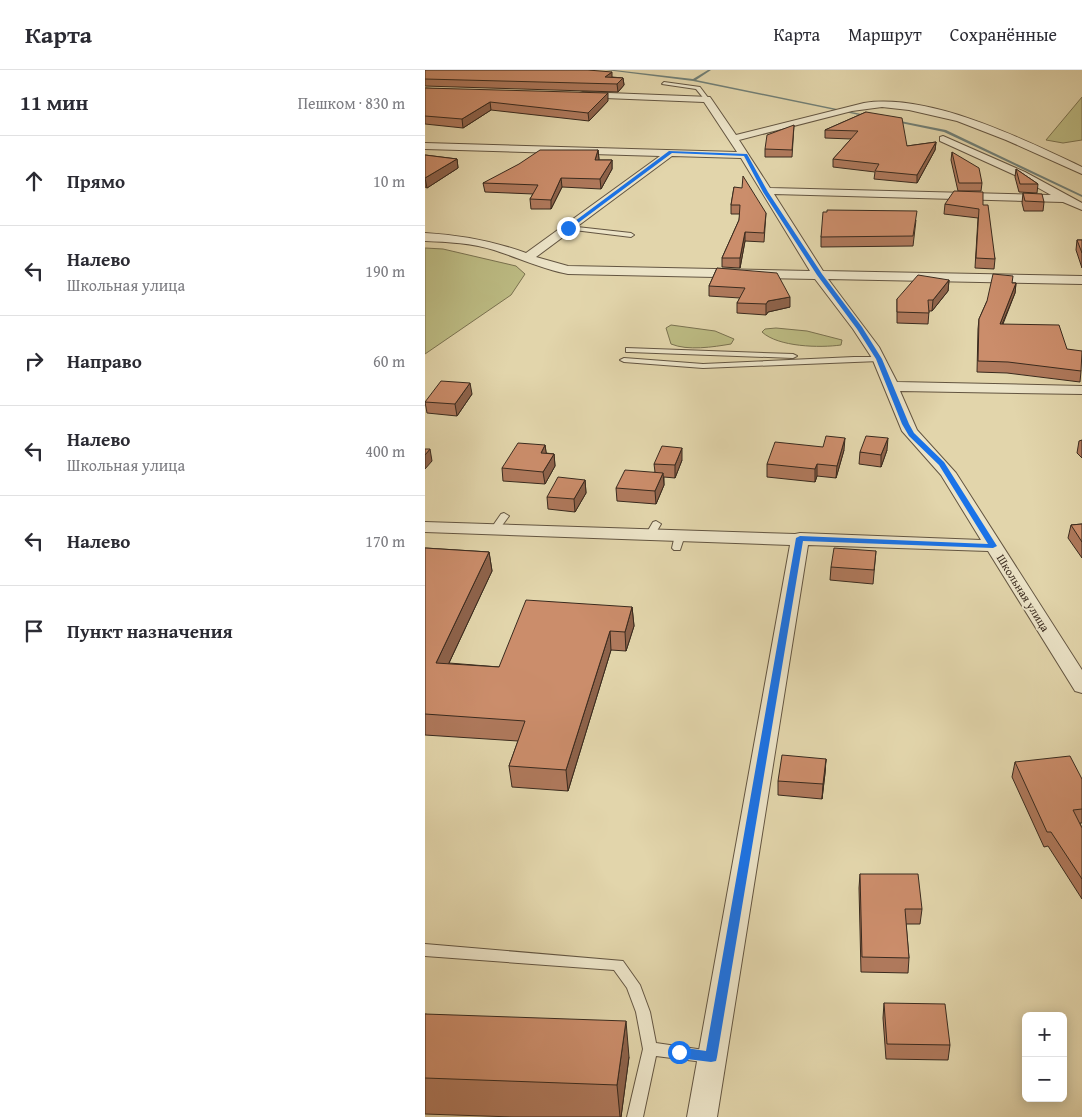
<!DOCTYPE html>
<html lang="ru">
<head>
<meta charset="utf-8">
<style>
	:root { --surface:#fff; --page:#f7f7f7; --text:#2b2b33; --muted:#7c7c81; --line:#e1e1e2 }
	body { margin:0; font-family:"Gentium Book Plus",serif; background:var(--page); color:var(--text) }
	.controls { position:absolute; right:15px; bottom:15px; display:grid; overflow:hidden; border-radius:8px; box-shadow:0 2px 12px #0003 }
	.controls button { width:45px; height:45px; display:grid; place-items:center; padding:0; border:0; border-bottom:1px solid var(--line); background:var(--surface); color:var(--text); font:25px sans-serif }
	.stop { position:absolute; width:15px; height:15px; margin:-11px; border:4px solid #1a73e8; border-radius:50%; background:#fff }
	.stop.end { background:#1a73e8; border-color:#fff; box-shadow:0 1px 5px #0008 }
	.list { margin:0; padding:0; list-style:none }
	h2 { display:flex; justify-content:space-between; align-items:center; height:65px; margin:0; padding:0 20px; font-size:21px }
	h2 small { font-size:16px; font-weight:400; color:var(--muted) }
	.list li { display:grid; grid-template-columns:32px 1fr auto; gap:15px; align-items:center; box-sizing:border-box; height:90px; padding:0 20px; border-top:1px solid var(--line) }
	.list b { display:block; font-size:19px; white-space:nowrap }
	.list p { margin:0; font-size:16px; white-space:nowrap; color:var(--muted) }
	.list em { font-size:16px; font-style:normal; color:var(--muted) }
	.icon { flex:none; width:28px; height:28px; fill:none; stroke:currentColor; stroke-width:2; stroke-linecap:round; stroke-linejoin:round }
	.map { position:relative; flex:none; width:657px; height:1047px; overflow:hidden }
	header { display:flex; align-items:center; gap:30px; box-sizing:border-box; height:70px; padding:0 25px; background:var(--surface); border-bottom:1px solid var(--line) }
	header strong { font-size:24px }
	nav { display:flex; gap:28px; margin-inline-start:auto; font-size:18px }
	main { display:flex }
	aside { flex:1; background:var(--surface) }
	.map>svg:first-child { display:block }
</style>
</head>
<body>
<header>
<strong>Карта</strong>
<nav><a>Карта</a><a>Маршрут</a><a>Сохранённые</a></nav>
</header>
<main>
<aside>
<h2>11 мин<small>Пешком · 830 m</small></h2>
<ul class="list">
<li><svg class="icon" aria-label="ahead" viewBox="0 0 24 24"><path d="M12 20V5M6 11l6-6 6 6"/></svg><div><b>Прямо</b></div><em>10 m</em></li>
<li><svg class="icon" aria-label="left" viewBox="0 0 24 24"><path d="M17 20v-9H6M10 6l-5 5 5 5"/></svg><div><b>Налево</b><p>Школьная улица</p></div><em>190 m</em></li>
<li><svg class="icon" aria-label="right" viewBox="0 0 24 24"><path d="M7 20v-9h11M14 6l5 5-5 5"/></svg><div><b>Направо</b></div><em>60 m</em></li>
<li><svg class="icon" aria-label="left" viewBox="0 0 24 24"><path d="M17 20v-9H6M10 6l-5 5 5 5"/></svg><div><b>Налево</b><p>Школьная улица</p></div><em>400 m</em></li>
<li><svg class="icon" aria-label="left" viewBox="0 0 24 24"><path d="M17 20v-9H6M10 6l-5 5 5 5"/></svg><div><b>Налево</b></div><em>170 m</em></li>
<li><svg class="icon" aria-label="arrive" viewBox="0 0 24 24"><path d="M6 21V4h12l-3 4 3 4H6"/></svg><div><b>Пункт назначения</b></div></li>
</ul>
</aside>
<div class="map">
<svg width="657" height="1047" viewBox="0 0 657 1047">
	<rect width="100%" height="100%" fill="#e2d5ab"/>
	<filter id="stains"><feTurbulence type="fractalNoise" baseFrequency=".004" numOctaves="4"/><feColorMatrix values="0 0 0 0 .2 0 0 0 0 .09 0 0 0 0 .02 0 0 0 .5 -.17"/></filter>
	<radialGradient id="worn" r=".72"><stop offset=".6" stop-color="#630" stop-opacity="0"/><stop offset="1" stop-color="#630" stop-opacity=".3"/></radialGradient>
	<!-- green -->
	<path fill="#bcbb83" stroke="#7a7250" d="M657,27V70L638,73L621,70Z
		M0,178L18,179L91,196L100,204L86,225L0,284Z
		M246,255L290,261L309,269L306,274C288,277 263,281 246,274L241,258Z
		M351,258L382,261L417,270L416,275C395,278 353,277 337,262L340,259Z"/>
	<g fill="none" stroke-linecap="round" stroke-linejoin="round">
		<!-- stream -->
		<path fill="#717f76" fill-rule="evenodd" d="M181,0H189L268,9L283,0H286L271,10L446,46L444,47L268,11Z
			M470,50L521,60L657,125V127L519,62L471,52Z"/>
		<!-- lane casing -->
		<g stroke="#635541" stroke-width="2">
			<path id="lane" d="M239,12L275,17L284,29L280,30L271,19L237,14Z
				M143,156L206,163L209,165L206,167L141,159L140,158Z
				M201,278L368,284L372,286L368,288L204,282H201Z
				M429,287H454L458,289L454,291L278,298L199,292L195,290L199,288L278,294Z
				M79,443L84,446L73,461H67L65,459L67,457L76,444Z
				M231,451L236,454L229,466H223L221,464L228,452Z
				M255,462L260,465L255,480H249L247,478L250,465Z
				M0,874L198,891L215,915L225,942L231,973L286,981L291,982L293,987L291,992L286,993L231,986L218,1047H202L218,979L211,942L202,918L189,900L0,886Z"/>
		</g>
		<!-- street casing -->
		<g stroke="#635541" stroke-width="2">
			<path id="street" d="M158,22L285,27L311,65L439,33C505,23 598,69 657,97V104L581,70L532,51L484,40L457,37L427,41L314,70L345,118L626,125L592,106L515,71V67L518,66L600,102L657,133V140L638,132L349,124L398,201L657,206V214L403,209L454,277L472,312L657,316V324L475,321L492,360L531,403L657,600V623L650,621L563,481L383,475L292,1047H262L365,475L0,462V452L370,464L375,463L556,470L516,405L477,361L447,288L428,259L390,209L143,204C117,199 94,188 69,180C47,173 23,172 0,171V163C35,165 68,171 101,183L235,86L0,79V73L312,82L279,32L155,27V23ZM247,86L316,88L385,201L143,196L111,187Z"/>
		</g>
		<!-- lane -->
		<use href="#lane" fill="#ece4c8" fill-rule="evenodd"/>
		<!-- street -->
		<use href="#street" fill="#ece4c8" fill-rule="evenodd"/>
	</g>
	<!-- wall -->
	<path fill="#af795c" stroke="#392a1e" d="M0,0H169V1L187,7L198,8L199,15L193,22L0,16Z
		M0,18L183,31L164,51L66,40L38,58L0,54Z
		M441,42L482,76L511,72L510,80L492,113L449,109L450,102L408,97V89L426,69L400,68V60Z
		M369,55L367,87H340V79Z
		M173,80L174,90H187V99L176,119L137,117L126,139H106L105,129L108,124L60,122L58,113Z
		M527,82L557,113L556,121H533L526,90Z
		M0,85L32,89L33,98L2,118L0,117Z
		M591,99L613,114L612,123L594,122L590,107Z
		M309,117L341,143L339,172L320,171L315,198L297,197V188L314,150L315,144H306V135Z
		M598,123L619,132L618,141H599L597,133Z
		M520,134L558,135L570,189L569,199L550,198L553,148L519,144Z
		M402,142L491,150L488,176L396,177V167Z
		M652,170H657V198L651,180Z
		M292,198L365,237L343,242L341,245L312,243V233L315,228L284,226V216Z
		M524,210L523,221L507,241H504L503,254L472,253V229Z
		M588,213H591L590,223L578,254L642,279L656,301L655,312L582,303L552,302L553,259L554,249L562,231Z
		M47,324L32,346L2,343L0,332Z
		M657,370V388L652,383L654,371Z
		M120,375L121,383L129,384L130,396L120,414L78,411L77,398Z
		M419,380L411,408L392,406L390,412L342,407V394Z
		M462,380L456,397L434,394L435,382Z
		M257,390L250,408L239,407V415L231,434L192,431L191,418L230,402L229,394Z
		M160,410L161,423L150,442L123,439L122,427Z
		M657,454V488L643,468L646,455Z
		M0,478L64,482L67,501L24,593L74,597L207,537L209,556L201,581L186,580L143,721L87,717L84,696L93,671L0,665Z
		M451,481L448,514L405,510L406,497Z
		M401,689L400,703L397,729L353,725V711Z
		M590,692L657,709V753H655L657,758V829L623,776L619,777L587,707Z
		M435,804L497,839L495,854H481L484,888L483,903L436,902L434,818Z
		M459,933L525,975L523,990L461,989L458,948Z
		M0,944L204,987L196,1047H88L0,1044Z"/>
	<!-- shaded-wall -->
	<path fill="#8e634b" stroke="#392a1e" d="M187,2V10L180,7Z
		M198,8L199,15L193,22L192,14Z
		M183,23V31L164,51L163,43Z
		M65,32L66,40L38,58L37,49Z
		M511,72L510,80L492,113V105Z
		M173,80L174,89L171,99L170,90Z
		M32,89L33,98L2,118L0,108Z
		M187,90V99L176,119L175,109Z
		M136,108L137,117L126,139V130Z
		M320,162V171L315,198V188Z
		M524,210L523,221L507,241L508,230Z
		M591,213L590,223L573,264L575,254Z
		M365,227V237L343,242L341,245V234L343,231Z
		M45,313L47,324L32,346L30,334Z
		M420,368L419,380L411,408L412,396Z
		M463,368L462,380L456,397V385Z
		M120,375L122,388L116,383Z
		M257,378V390L250,408V395Z
		M5,379L7,391L0,399V385Z
		M129,384L130,396L120,414L118,402Z
		M392,394V406L390,412V399Z
		M238,403L239,415L231,434L230,421Z
		M160,410L161,423L150,442L149,429Z
		M64,482L67,501L15,612L11,593Z
		M207,537L209,556L201,581L200,562Z
		M185,561L186,580L143,721L141,700Z
		M401,689L400,703L397,729L398,714Z
		M201,951L204,987L196,1047H195L192,1015Z"/>
	<!-- building -->
	<path fill="#cb8d6b" stroke="#392a1e" d="M0,0H163L187,2L180,7L198,8L192,14L0,9Z
		M0,18L183,23L163,43L65,32L37,49L0,46Z
		M441,42L477,48L482,76L511,72L492,105L450,101L454,94L408,89L433,61L400,60Z
		M369,55L367,80L340,79L342,65Z
		M115,80H173L170,90H187L175,109L136,108L126,130L105,129L113,115L58,113L94,94Z
		M527,82L554,98L557,113H534Z
		M0,85L32,89L0,108Z
		M591,99L613,114H595Z
		M318,106L341,143L339,163L320,162L315,188H297L314,150L315,135H306L309,117L317,118Z
		M529,121L558,122V135H563L570,189L551,188L554,139L520,134Z
		M598,123L617,124L619,132L600,131Z
		M402,140L492,141L488,166L396,167L398,142H402Z
		M652,170H657V183Z
		M292,198L352,203L365,227L343,231L341,234L312,233L320,218L284,216Z
		M568,204L588,206L587,213H591L575,254L634,255L642,279L657,281L656,301L583,292L553,291L554,249L562,231Z
		M493,205L524,210L508,230H503L504,243L472,242V229Z
		M16,311L45,313L30,334L0,332Z
		M401,366L420,368L412,396L392,394L390,399L342,394L350,372L398,377Z
		M441,366L463,368L456,385L435,382Z
		M93,373L120,375L116,383L129,384L118,402L77,398Z
		M237,376L257,378L250,395L229,394Z
		M0,379H5L0,385Z
		M200,400L238,403L230,421L191,418Z
		M133,407L160,410L149,429L122,427Z
		M657,454V472L646,455Z
		M0,478L64,482L11,593L74,597L101,530L207,537L200,562L185,561L141,700L84,696L100,651L0,644Z
		M409,478L451,481L449,500L406,497Z
		M357,685L401,689L398,714L353,711Z
		M645,686L657,709V739L648,740L657,758V809L626,762H622L590,692Z
		M435,804H493L497,839H480L484,888L437,887Z
		M459,933L520,934L525,975L462,974Z
		M0,944L201,951L192,1015L0,1008Z"/>
	<!-- route -->
	<path fill="#1a73e8" d="M244,81L322,84L343,122L397,204L437,257L457,289L484,354L489,363L519,392L572,476L568,478L378,471L292,987L291,991L286,992L254,988L249,986L247,982L249,979L254,977L281,981L371,468L375,466L563,474L514,395L484,366L477,354L451,289L432,259L392,205L338,122L319,86L247,83L145,159H142V157Z"/>
	<g text-anchor="middle" stroke-width="4" stroke-linejoin="round" paint-order="stroke">
		<!-- far-street labels -->
		<g font-size="12" fill="#392a1e" stroke="#ece4c8">
			<text transform="translate(598 523) rotate(58)" y="4">Школьная улица</text>
		</g>
	</g>
	<rect width="100%" height="100%" filter="url(#stains)"/>
	<rect width="100%" height="100%" fill="url(#worn)"/>
</svg>
<div class="controls">
<button>+</button>
<button>−</button>
</div>
<div class="stop" style="left:254px;top:982px"></div>
<div class="stop end" style="left:143px;top:158px"></div>
</div>
</main>
</body>
</html>
